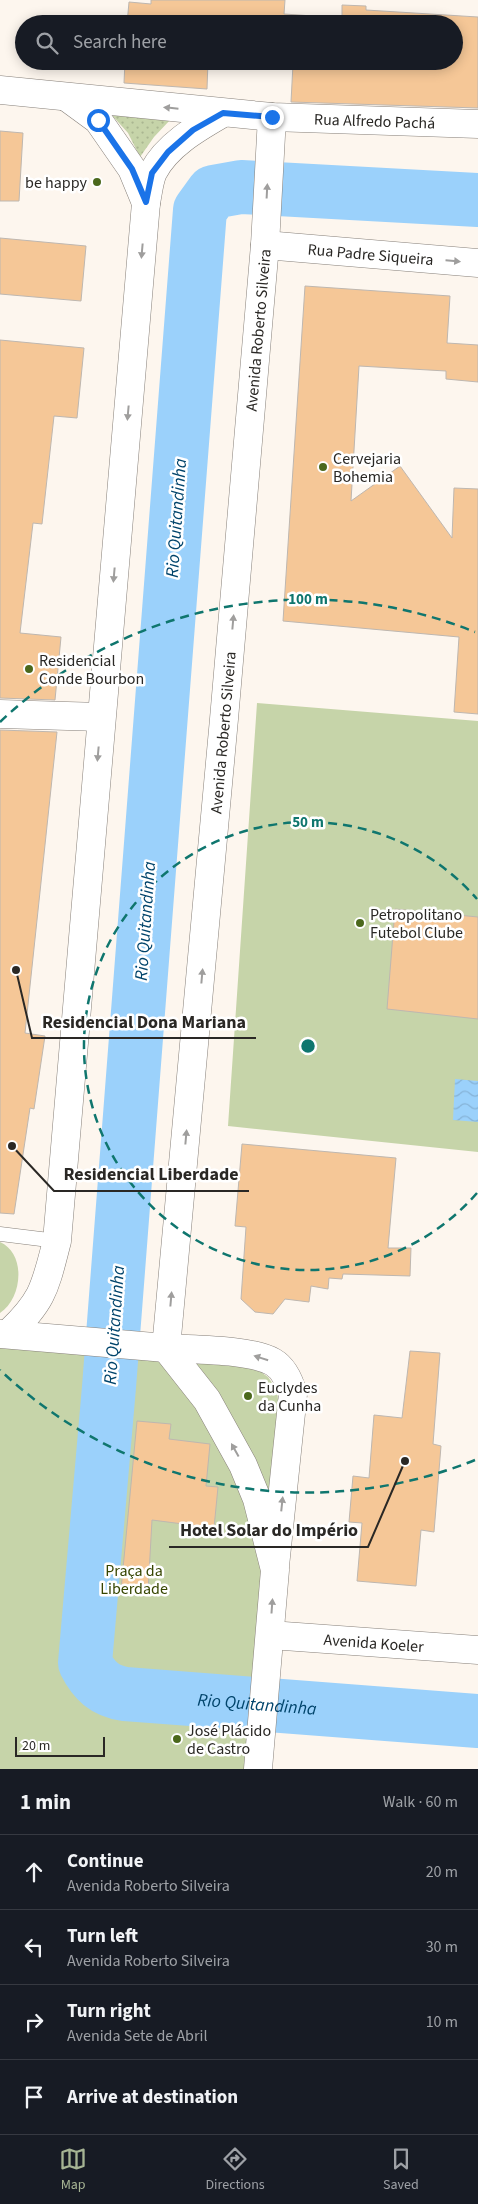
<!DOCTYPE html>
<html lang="en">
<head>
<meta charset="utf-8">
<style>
	:root { --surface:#171b24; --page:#242831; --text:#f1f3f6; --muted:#9ea1a6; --line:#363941; --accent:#a6b494 }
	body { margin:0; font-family:"Source Sans 3",sans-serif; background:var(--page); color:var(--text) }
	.scale { position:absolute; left:15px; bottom:12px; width:90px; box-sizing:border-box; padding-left:5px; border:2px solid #2a2825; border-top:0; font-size:14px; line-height:18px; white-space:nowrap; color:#2a2825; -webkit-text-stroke:4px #fff; paint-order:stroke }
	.stop { position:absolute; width:15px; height:15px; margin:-11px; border:4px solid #1a73e8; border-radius:50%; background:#fff }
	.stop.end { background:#1a73e8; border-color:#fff; box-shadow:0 1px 5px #0008 }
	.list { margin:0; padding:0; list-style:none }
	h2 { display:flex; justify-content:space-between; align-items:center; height:65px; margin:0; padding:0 20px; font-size:21px }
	h2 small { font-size:16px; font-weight:400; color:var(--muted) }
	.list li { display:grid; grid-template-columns:32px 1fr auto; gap:15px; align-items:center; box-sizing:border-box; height:75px; padding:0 20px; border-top:1px solid var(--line) }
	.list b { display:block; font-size:19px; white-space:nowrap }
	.list p { margin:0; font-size:16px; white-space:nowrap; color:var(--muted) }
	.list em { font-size:16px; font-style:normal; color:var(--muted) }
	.icon { flex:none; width:28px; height:28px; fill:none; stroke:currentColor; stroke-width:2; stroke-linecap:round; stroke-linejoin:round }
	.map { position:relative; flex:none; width:478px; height:1769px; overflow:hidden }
	.search { position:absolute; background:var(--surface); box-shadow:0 2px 12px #0003; left:15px; right:15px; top:15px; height:55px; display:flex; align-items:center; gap:12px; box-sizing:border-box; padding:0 18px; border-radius:28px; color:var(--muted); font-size:19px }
	.sheet { height:365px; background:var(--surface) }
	nav { display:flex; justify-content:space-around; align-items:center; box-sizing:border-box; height:70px; border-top:1px solid var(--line); background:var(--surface); font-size:14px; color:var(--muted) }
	nav a { display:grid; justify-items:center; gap:2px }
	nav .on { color:var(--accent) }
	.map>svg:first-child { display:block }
</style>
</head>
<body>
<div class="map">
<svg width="478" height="1769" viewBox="0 0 478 1769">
	<defs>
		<pattern id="grass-dots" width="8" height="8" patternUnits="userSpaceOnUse" patternTransform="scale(1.25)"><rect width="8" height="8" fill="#c6d4a9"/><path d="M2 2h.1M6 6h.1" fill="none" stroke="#aab691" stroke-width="1.8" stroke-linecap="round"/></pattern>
		<pattern id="water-waves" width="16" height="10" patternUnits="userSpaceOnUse" patternTransform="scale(1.25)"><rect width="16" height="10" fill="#9bd1fb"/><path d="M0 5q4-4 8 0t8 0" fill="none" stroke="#86b3d7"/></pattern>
	</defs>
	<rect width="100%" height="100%" fill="#fdf6ee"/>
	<!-- grass -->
	<path fill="url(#grass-dots)" d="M109,112L171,119L154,137L140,157L128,133Z"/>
	<!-- green -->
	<path fill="#c6d4a9" d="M257,703L478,721V1152L228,1126Z
		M0,1242C27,1254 22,1299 0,1313Z
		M0,1338L165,1352L235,1459L270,1571L254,1769H0Z
		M197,1361L251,1365L268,1377L277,1390L279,1409L273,1491L266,1492C250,1445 226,1406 195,1367Z"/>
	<!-- water -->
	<path fill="url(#water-waves)" d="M455,1079L478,1081V1122L453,1120Z"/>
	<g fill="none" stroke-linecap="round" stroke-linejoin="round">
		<!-- river -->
		<path stroke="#9bd1fb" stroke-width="54" id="s1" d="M478,200L241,187L213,192L200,210L109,1387L85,1663C94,1681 105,1691 125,1694L478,1721"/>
	</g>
	<!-- building -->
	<path fill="#f5c797" stroke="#beb7b0" d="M151,0H285L284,14L342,18V5L366,6V10L478,17V108L291,102L293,64L247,61H454V24H127L129,2L151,4Z
		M125,61H208L207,89L124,83Z
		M0,131L23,133L19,201H0Z
		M0,238L86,246L81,301L0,294Z
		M305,286L450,296L447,343L478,345V382L446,379V371L359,366L351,501L400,466L452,538L454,488L478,489V714L454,712L459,637L283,621Z
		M0,340L84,348L77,418L54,416L42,524L33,523L20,633L61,637L55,700L0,698Z
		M0,730L57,732L25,1033L45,1036L34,1109L30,1108L14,1214L0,1213Z
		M395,909L478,917V1019L387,1009Z
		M242,1144L396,1158L388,1248H411L410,1276L343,1274L342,1279L329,1278L328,1289L311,1286L309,1302L285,1299L273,1314L255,1312L241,1299L246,1227L235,1226Z
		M410,1351L440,1353L433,1444L441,1446L434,1532L421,1530L416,1586L357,1581L362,1523L349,1522L353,1476L369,1478L374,1415L402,1418Z
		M137,1421L171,1424L169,1439L210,1444L206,1486L218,1487L214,1528L152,1520L148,1592L121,1590Z"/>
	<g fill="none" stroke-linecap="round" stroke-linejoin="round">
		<!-- lane casing -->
		<g stroke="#87807a" stroke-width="15">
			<path id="lane" d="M0,1234L57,1241"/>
		</g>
		<!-- street casing -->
		<g stroke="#87807a" stroke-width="29">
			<path id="street" d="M0,714L101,717
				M166,1348C194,1350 250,1349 273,1362C285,1369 290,1383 293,1394L275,1566"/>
		</g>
		<!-- secondary casing -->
		<g stroke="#87807a" stroke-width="29">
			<g id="secondary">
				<path id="s2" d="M0,90L272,117L478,124"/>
				<path d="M68,98L98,120L132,169L146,203"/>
				<path id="s3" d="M265,245L478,263"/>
				<path d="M0,1334L166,1348"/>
				<path d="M8,1334C44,1300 45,1287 57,1241L146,203C148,193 149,181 153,172C167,145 197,128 223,113"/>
				<path id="s4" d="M166,1348L224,719L265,245L272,117"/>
				<path d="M166,1348L207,1400L243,1465L257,1499L275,1570L258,1769"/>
				<path id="s5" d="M270,1635L478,1650"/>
			</g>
		</g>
		<!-- lane -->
		<use href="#lane" stroke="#fff" stroke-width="14"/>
		<!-- street -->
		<use href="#street" stroke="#fff" stroke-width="28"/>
		<!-- secondary -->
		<use href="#secondary" stroke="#fff" stroke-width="28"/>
	</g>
	<!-- one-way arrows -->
	<defs><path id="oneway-solid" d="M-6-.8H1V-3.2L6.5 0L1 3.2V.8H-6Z" transform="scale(1.25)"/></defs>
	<g fill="#9f9e9d">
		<use href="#oneway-solid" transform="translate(171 108) rotate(-174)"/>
		<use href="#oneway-solid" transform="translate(267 191) rotate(-87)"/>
		<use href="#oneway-solid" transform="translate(142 251) rotate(95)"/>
		<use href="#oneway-solid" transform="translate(453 261) rotate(5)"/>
		<use href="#oneway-solid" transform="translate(128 413) rotate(95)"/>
		<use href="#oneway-solid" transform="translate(114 575) rotate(95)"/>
		<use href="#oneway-solid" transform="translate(233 622) rotate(-85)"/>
		<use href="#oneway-solid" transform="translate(98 754) rotate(95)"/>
		<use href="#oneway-solid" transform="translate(202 976) rotate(-85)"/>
		<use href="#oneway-solid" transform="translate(186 1137) rotate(-85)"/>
		<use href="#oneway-solid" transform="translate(171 1299) rotate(-85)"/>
		<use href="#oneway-solid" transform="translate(261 1358) rotate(-162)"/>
		<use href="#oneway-solid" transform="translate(235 1450) rotate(-119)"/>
		<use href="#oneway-solid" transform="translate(282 1504) rotate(-84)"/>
		<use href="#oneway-solid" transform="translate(272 1606) rotate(-86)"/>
	</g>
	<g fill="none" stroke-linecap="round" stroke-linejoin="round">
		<!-- route -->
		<path stroke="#1a73e8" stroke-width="6" d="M98,120L132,169L146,202L152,173L168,152L193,130L223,113L272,117"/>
	</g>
	<!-- distance rings -->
	<g fill="none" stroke="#0f766e" stroke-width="2.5" stroke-dasharray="9 6">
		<path d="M477 1193A224 224 0 1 1 477 899"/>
		<path d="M475 1460A447 447 0 0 1 0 1370M0 722A447 447 0 0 1 475 632"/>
	</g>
	<!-- markers -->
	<g fill="#4b681c" stroke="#fff" stroke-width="2">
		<circle cx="97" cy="182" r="5"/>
		<circle cx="323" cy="467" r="5"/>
		<circle cx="29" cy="669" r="5"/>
		<circle cx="360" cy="923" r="5"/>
		<circle cx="248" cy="1396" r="5"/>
		<circle cx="177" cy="1739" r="5"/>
	</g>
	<g text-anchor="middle" stroke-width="5" stroke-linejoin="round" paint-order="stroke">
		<!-- street labels -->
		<g font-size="16" fill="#2a2825" stroke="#fff">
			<text dy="6" stroke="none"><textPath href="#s2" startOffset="376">Rua Alfredo Pachá</textPath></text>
			<text dy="6" stroke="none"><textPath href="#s3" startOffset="106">Rua Padre Siqueira</textPath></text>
			<text dy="6" stroke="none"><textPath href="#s4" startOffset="1022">Avenida Roberto Silveira</textPath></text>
			<text dy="6" stroke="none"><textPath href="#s4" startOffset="618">Avenida Roberto Silveira</textPath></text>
			<text dy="6" stroke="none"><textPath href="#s5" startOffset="104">Avenida Koeler</textPath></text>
		</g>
		<!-- poi labels -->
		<g font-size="16" fill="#2a2825" stroke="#fff" text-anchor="start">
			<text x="87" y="188" text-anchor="end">be happy</text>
			<text x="333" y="464">Cervejaria<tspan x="333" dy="18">Bohemia</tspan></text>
			<text x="39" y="666">Residencial<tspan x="39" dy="18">Conde Bourbon</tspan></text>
			<text x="370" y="920">Petropolitano<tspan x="370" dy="18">Futebol Clube</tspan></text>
			<text x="258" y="1393">Euclydes<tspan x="258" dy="18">da Cunha</tspan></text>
			<text x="187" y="1736">José Plácido<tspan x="187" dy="18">de Castro</tspan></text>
		</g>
		<!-- park labels -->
		<g font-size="16" fill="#364500" stroke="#fff">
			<text x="134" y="1576">Praça da<tspan x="134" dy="18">Liberdade</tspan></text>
		</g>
		<!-- water labels -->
		<g font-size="18" font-style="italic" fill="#00446b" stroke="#fff">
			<text transform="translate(176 518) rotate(-86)" y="6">Rio Quitandinha</text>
			<text transform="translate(145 921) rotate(-86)" y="6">Rio Quitandinha</text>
			<text transform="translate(114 1325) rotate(-86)" y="6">Rio Quitandinha</text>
			<text dy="6" stroke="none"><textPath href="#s1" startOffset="1931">Rio Quitandinha</textPath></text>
		</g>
	</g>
	<circle cx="308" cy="1046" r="8" fill="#0f766e" stroke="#fff" stroke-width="2.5"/>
	<g font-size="15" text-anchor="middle" font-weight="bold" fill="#0f766e" stroke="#fff" stroke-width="5" stroke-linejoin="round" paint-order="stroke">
		<text x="308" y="604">100 m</text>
		<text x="308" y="827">50 m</text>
	</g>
	<!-- callouts -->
	<path fill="none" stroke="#2a2825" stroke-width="2" d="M16 970L32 1038H256M12 1146L54 1191H249M405 1461L368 1547H169"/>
	<g fill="#2a2825" stroke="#fff" stroke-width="2">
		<circle cx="16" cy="970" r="5"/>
		<circle cx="12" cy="1146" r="5"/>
		<circle cx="405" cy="1461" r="5"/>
	</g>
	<g font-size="18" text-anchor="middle" font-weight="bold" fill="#2a2825" stroke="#fff" stroke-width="5" stroke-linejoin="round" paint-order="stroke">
		<text x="144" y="1028">Residencial Dona Mariana</text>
		<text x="151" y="1180">Residencial Liberdade</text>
		<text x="269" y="1536">Hotel Solar do Império</text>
	</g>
</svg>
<div class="scale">20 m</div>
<div class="stop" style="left:98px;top:120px"></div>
<div class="stop end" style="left:272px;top:117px"></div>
<div class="search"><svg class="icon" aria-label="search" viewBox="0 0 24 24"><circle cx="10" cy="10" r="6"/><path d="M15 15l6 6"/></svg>Search here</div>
</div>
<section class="sheet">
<h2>1 min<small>Walk · 60 m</small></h2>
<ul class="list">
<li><svg class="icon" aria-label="ahead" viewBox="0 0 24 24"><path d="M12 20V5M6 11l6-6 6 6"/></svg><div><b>Continue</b><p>Avenida Roberto Silveira</p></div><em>20 m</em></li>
<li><svg class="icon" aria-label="left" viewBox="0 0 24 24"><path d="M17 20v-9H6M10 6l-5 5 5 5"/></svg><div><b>Turn left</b><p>Avenida Roberto Silveira</p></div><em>30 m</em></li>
<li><svg class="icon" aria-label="right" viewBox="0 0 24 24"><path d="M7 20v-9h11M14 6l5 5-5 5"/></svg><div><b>Turn right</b><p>Avenida Sete de Abril</p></div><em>10 m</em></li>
<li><svg class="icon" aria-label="arrive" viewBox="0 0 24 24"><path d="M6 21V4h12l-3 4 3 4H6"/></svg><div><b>Arrive at destination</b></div></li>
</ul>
</section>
<nav>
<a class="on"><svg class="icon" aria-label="map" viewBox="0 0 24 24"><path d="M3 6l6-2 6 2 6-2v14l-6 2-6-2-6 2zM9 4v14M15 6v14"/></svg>Map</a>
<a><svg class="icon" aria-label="directions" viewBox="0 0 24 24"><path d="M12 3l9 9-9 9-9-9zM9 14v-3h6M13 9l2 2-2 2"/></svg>Directions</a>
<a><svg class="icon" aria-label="saved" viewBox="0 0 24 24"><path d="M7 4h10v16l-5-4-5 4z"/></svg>Saved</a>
</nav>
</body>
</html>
